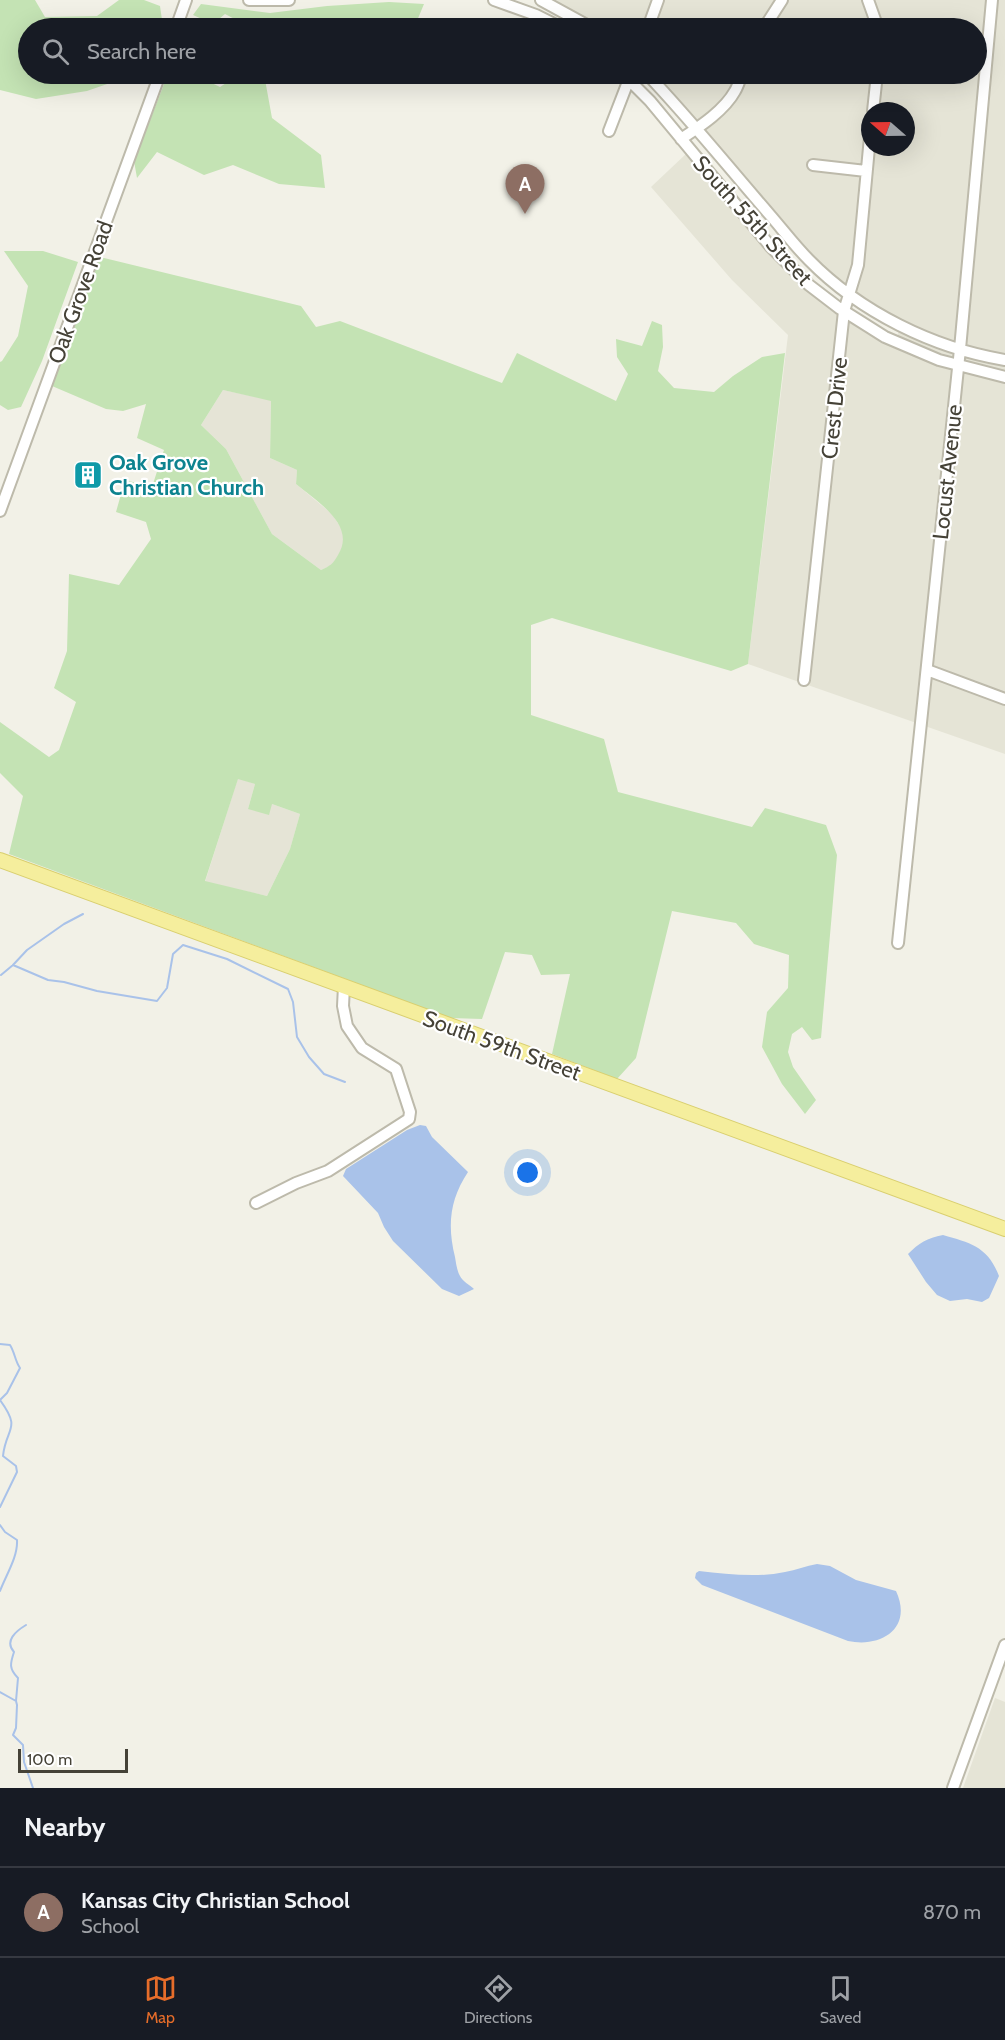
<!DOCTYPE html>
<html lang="en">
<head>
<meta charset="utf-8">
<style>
	:root { --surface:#171b24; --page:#20242c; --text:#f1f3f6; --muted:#9ea1a6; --line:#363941; --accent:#e66d2a }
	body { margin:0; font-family:Cabin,sans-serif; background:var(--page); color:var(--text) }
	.compass { position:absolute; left:861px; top:102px; width:54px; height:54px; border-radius:50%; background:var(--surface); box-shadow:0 6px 24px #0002; rotate:290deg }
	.scale { position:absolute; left:18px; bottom:15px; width:110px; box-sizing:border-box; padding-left:6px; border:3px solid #454237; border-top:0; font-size:16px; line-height:21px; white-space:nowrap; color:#454237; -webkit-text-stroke:4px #fff; paint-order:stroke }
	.you { position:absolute; left:528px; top:1173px; width:21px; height:21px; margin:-15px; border:4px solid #fff; border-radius:50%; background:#1a73e8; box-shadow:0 0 0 9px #1a73e833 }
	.badge { display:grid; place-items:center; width:39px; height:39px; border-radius:50%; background:var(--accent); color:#fff; font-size:20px; font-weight:700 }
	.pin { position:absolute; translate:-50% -50px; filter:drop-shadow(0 2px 3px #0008) }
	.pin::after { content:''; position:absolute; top:32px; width:21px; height:18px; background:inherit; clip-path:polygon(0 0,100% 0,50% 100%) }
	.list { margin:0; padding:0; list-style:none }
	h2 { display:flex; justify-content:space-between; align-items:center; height:78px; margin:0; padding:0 24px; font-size:26px }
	h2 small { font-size:20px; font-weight:400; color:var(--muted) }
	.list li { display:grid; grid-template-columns:39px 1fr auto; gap:18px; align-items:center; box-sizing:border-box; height:90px; padding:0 24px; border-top:2px solid var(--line) }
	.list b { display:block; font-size:22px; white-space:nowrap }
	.list p { margin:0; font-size:20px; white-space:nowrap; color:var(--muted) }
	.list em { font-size:20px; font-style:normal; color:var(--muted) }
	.icon { flex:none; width:33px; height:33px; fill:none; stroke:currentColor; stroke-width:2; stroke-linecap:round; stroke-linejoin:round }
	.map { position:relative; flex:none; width:1005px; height:1788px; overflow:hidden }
	.search { position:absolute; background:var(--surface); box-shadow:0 6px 24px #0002; left:18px; right:18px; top:18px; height:66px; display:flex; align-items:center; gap:15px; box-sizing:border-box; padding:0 21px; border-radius:33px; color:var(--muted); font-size:22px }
	.sheet { height:168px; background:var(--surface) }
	nav { display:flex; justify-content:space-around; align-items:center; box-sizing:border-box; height:84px; border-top:2px solid var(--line); background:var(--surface); font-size:16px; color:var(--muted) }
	nav a { display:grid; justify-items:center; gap:3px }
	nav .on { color:var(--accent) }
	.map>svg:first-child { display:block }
</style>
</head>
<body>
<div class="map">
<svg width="1005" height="1788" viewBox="0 0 1005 1788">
	<rect width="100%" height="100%" fill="#f2f1e7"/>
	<!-- residential -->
	<path fill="#e5e4d6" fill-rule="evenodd" d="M547,0H652L642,28H597Z
		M662,0H1005V754L748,664L788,335L732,280L651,187L687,153L770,252L794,279L829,309L867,334L896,349L900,320L871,305L812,259L651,74H976V28H651ZM870,111H906V147H870Z
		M223,390L271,400L270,458L297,470L296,484L332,514L343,531V549L332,565L321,570L272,534L226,449L201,425Z
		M238,778L255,784L248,809L272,804L300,814L290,849L267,896L205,882Z
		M995,1698L1005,1702V1788H963Z"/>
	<!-- green -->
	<path fill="#c4e3b4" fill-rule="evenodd" d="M0,0H35L45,17L97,16L119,0H144L160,6L162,20L158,28H28V74H136L87,91L36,99L0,90Z
		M389,2L424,4L414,28H246V25L225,14L213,24L193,15L201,4L270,13L327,6Z
		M168,74H193L220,87L240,74H264L272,118L321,155L325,188L279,184L233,165L204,175L157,152L137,178L134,161Z
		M4,251H43L78,262L42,361L21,407L8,410L0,405V362L2,361L18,336L28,286Z
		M100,257L301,306L316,327L340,321L502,383L517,353L616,401L628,374L617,357L616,339L642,346L652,321L662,325L663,347L658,371L674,388L714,392L733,376L762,357L785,353L748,664L731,671L552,618L531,625V715L604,739L618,792L752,827L765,808L826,825L837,855L821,1038L812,1040L802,1027L792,1034L788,1052L793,1067L816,1100L805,1114L782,1084L762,1047L767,1012L788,988L789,955L754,944L736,923L672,911L636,1058L617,1079L552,1054L570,974L541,975L532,955L505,952L482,1019L451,1018L9,854L23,796L0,773V722L49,757L59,750L76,702L54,688L67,651L69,574L119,585L151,539L146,522L116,512L125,480L152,487L164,450L137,438L146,404L123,411L106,409L52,386ZM223,390L271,401L270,458L297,470L296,484C316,501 357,525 338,555C333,564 330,566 321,570L272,534L226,449L201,425ZM238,779L255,784L248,809L269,815L272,804L300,814L290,849L267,896L205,881Z"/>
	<!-- water -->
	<path fill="#a9c2e9" d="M420,1125L426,1126L432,1137L468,1172C450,1199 447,1225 455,1257C456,1263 457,1271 460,1276C462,1281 470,1285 474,1289L459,1296L442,1289L393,1241L384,1227L378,1213L343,1176L346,1169L407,1130Z
		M943,1235C971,1243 988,1247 999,1276L989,1298L982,1302L967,1299L950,1301L937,1295L926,1282L908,1254C919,1243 927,1238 943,1235Z
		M817,1564L830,1566L856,1580L896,1591C913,1628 882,1648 848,1641L702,1585L695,1578L696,1573L699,1571C727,1574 757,1578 785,1572C796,1570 806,1566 817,1564Z"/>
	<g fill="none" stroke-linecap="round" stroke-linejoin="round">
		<!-- stream -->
		<path stroke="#a9c2e9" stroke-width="2" d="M13,965L27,950L64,924L83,914
			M1,975L13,965L48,980L64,982L97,991L157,1001L167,988L173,954L183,945L227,959L288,989L293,1002L297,1037L309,1057L324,1074L345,1082
			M0,1344L10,1345C15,1353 15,1361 20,1368L7,1393L0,1400C22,1430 6,1427 3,1456L16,1466L17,1472L0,1507
			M0,1525L5,1532L17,1540C18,1557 6,1575 0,1591
			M0,1692L16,1701L17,1705L16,1728L13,1735L23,1745L24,1762L33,1788
			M16,1701L18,1678C9,1669 10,1664 14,1652C4,1641 16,1631 26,1625"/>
		<!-- minor casing -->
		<g stroke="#bdbaab" stroke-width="14">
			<path id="minor" d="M249,0H289
				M494,0L536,15L562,28
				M541,0L592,28
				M868,0L878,28
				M176,28L186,0
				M648,28L658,0
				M764,28L782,0
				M623,74L650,101L771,247L809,285L839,308L885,337L939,360L1005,377
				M647,74C690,119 729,168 770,215C783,230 795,246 809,260C860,312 933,348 1005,360
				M873,111L877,74
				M609,131L631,74
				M681,139C699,127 724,111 735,91C738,86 740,79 742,74
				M813,165L866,171
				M0,511L160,74
				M927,670L1005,699
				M804,680L844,311L858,265L870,137
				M898,943L960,349L992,0
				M256,1203L296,1183L328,1171L409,1119L410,1112L396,1069L362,1048L347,1026L343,1006L344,986
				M953,1788L1005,1645"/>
		</g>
		<!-- major casing -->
		<g stroke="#d9cf6f" stroke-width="16">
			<path id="major" d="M0,860L1005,1229"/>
		</g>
		<!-- minor -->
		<use href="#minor" stroke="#fff" stroke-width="10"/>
		<!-- major -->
		<use href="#major" stroke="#f5ee9d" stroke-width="14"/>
	</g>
	<!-- icons -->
	<defs>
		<g id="building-square" transform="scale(1.5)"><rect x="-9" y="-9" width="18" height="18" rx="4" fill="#0f9aa8" stroke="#fff"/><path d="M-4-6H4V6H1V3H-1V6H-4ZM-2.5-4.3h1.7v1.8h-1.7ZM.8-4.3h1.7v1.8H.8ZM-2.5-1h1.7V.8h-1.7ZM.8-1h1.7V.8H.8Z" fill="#fff"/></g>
	</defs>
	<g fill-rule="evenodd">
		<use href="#building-square" x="88" y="475"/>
	</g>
	<g text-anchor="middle" stroke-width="4.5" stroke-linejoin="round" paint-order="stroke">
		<!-- street labels -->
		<g font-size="22" fill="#454237" stroke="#fff">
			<text transform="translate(753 220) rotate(48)" y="8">South 55th Street</text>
			<text transform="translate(80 292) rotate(-70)" y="8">Oak Grove Road</text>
			<text transform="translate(834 408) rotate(-84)" y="8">Crest Drive</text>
			<text transform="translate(947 472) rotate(-84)" y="8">Locust Avenue</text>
			<text transform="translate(502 1045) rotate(20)" y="8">South 59th Street</text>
		</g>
		<!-- culture labels -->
		<g font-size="22" font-weight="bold" fill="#0d838f" stroke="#fff" text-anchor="start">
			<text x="109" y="470">Oak Grove<tspan x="109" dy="25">Christian Church</tspan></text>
		</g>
	</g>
</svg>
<svg class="compass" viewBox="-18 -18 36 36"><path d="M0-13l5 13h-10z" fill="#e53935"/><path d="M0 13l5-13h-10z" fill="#9ea1a6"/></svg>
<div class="scale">100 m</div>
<div class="you"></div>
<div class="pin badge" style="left:525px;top:214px;background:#8d6e63">A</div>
<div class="search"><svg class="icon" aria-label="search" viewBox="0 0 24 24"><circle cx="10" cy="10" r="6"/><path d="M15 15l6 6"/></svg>Search here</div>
</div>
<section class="sheet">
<h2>Nearby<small></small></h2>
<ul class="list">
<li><span class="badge" style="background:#8d6e63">A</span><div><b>Kansas City Christian School</b><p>School</p></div><em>870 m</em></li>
</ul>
</section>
<nav>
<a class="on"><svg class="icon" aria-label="map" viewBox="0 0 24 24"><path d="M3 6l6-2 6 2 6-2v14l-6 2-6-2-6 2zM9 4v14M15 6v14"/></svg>Map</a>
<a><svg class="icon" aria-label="directions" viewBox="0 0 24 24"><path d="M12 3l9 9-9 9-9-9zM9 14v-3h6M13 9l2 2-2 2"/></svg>Directions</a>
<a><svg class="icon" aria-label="saved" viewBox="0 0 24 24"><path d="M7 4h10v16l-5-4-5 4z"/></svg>Saved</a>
</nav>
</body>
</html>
